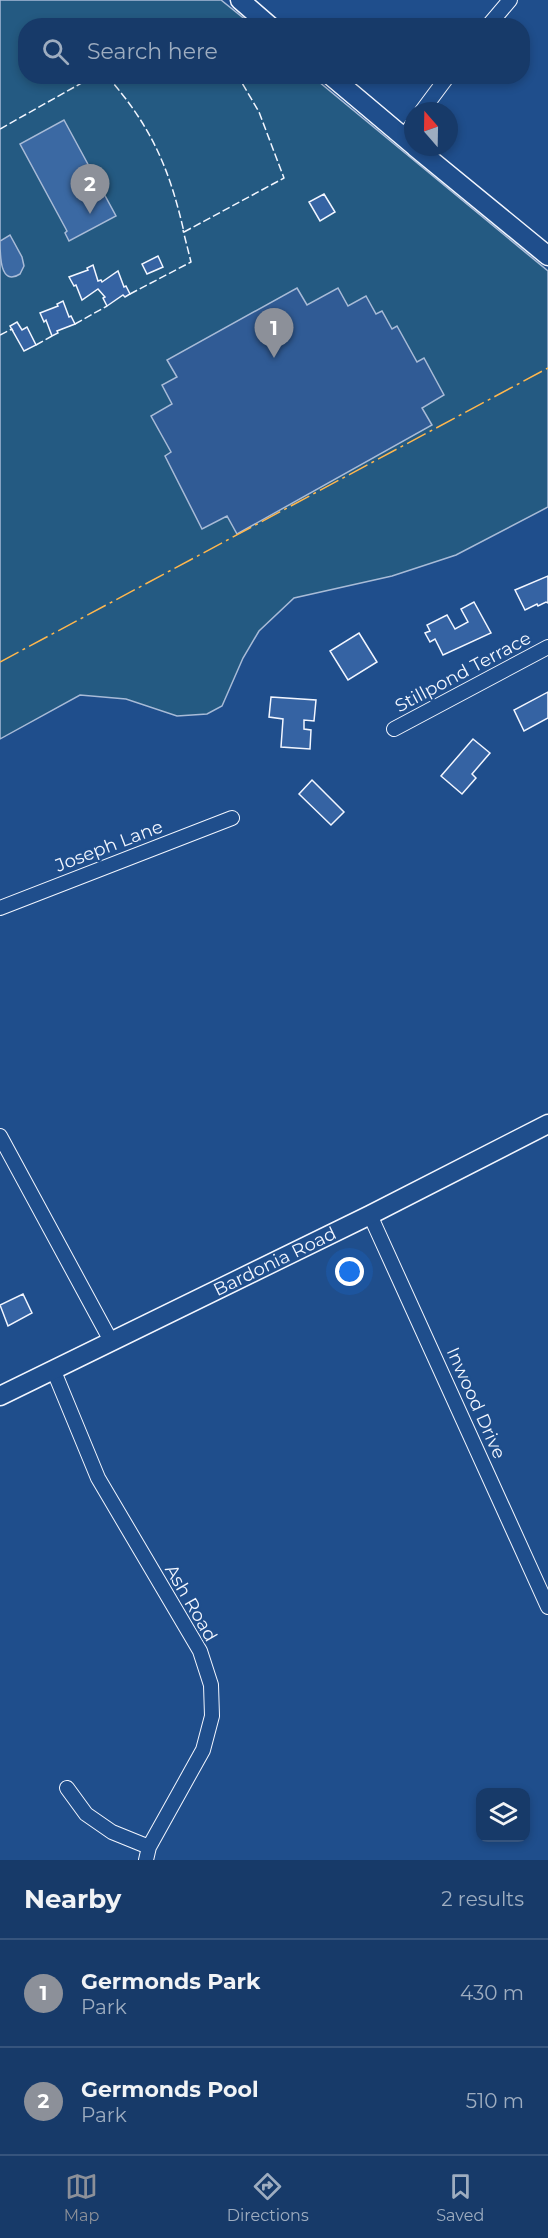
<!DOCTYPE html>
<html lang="en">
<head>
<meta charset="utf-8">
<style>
	:root { --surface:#173a69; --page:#244571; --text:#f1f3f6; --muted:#9eadc0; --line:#36547d; --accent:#8c9099 }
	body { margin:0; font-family:Montserrat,sans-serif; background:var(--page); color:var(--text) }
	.controls { position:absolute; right:18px; bottom:18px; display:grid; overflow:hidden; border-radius:12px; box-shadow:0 3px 9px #0003 }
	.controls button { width:54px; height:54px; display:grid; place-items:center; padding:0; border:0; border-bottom:2px solid var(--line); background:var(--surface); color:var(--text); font:30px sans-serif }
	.compass { position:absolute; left:404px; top:102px; width:54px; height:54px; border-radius:50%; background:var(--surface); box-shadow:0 3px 9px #0003; rotate:340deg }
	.you { position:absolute; left:350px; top:1272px; width:21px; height:21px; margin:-15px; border:4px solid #fff; border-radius:50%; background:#1a73e8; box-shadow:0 0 0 9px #1a73e833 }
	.badge { display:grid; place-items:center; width:39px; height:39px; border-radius:50%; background:var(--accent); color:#fff; font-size:20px; font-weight:700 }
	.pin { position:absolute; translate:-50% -50px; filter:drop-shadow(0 2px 3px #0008) }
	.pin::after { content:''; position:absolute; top:32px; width:21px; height:18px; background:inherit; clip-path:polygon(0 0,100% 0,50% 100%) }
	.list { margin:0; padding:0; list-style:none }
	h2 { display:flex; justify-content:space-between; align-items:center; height:78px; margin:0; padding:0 24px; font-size:26px }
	h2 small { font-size:20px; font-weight:400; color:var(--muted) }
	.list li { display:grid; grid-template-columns:39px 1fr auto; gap:18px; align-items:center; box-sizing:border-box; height:108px; padding:0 24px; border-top:2px solid var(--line) }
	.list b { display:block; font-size:22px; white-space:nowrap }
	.list p { margin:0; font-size:20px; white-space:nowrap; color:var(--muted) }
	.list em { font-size:20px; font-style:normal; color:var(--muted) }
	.icon { flex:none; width:33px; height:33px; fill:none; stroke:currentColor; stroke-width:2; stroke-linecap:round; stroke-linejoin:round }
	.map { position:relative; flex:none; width:548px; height:1860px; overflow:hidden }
	.search { position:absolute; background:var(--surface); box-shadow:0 3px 9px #0003; left:18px; right:18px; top:18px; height:66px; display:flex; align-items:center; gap:15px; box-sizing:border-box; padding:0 21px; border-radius:24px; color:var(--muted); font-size:22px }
	.sheet { height:294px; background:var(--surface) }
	nav { display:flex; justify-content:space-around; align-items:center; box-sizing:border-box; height:84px; border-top:2px solid var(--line); background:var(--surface); font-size:16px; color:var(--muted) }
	nav a { display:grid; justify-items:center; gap:3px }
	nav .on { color:var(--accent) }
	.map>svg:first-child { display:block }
</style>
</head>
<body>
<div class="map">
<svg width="548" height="1860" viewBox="0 0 548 1860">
	<rect width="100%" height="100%" fill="#1f4e8c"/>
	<!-- green -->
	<path fill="#245a82" stroke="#a8bbd7" stroke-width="1.5" d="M0,0H221L252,25L26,26V76L313,77L548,271V507L456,555L392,576L294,598L259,631L243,658L222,706L207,714L177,716L126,699L80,695L0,739Z"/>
	<!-- parking -->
	<path fill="#305b95" stroke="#a8bbd7" stroke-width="1.5" d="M297,288L307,305L338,288L348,306L366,296L376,314L382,311L392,329L397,326L417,362L424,358L444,395L422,408L432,425L237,534L227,516L202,529L165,456L171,452L151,416L172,404L162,385L177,377L167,360Z"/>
	<!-- water -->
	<path fill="#3b69a3" stroke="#a8bbd7" stroke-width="1.5" d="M64,120L116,216L69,241L65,233L67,231L20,144Z
		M10,235L22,257L24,266L20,274C0,287 0,255 0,241Z"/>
	<!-- building -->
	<path fill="#3563a3" stroke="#f2f6ff" stroke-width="1.5" d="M324,194L335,212L320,221L309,202Z
		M158,256L163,267L147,274L142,264Z
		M93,265L98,281L101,280L102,282L118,271L124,287L126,286L130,294L125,297L123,295L107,306L103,298L105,297L98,289L82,300L76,285L74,286L69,277L88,270L87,268Z
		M63,301L69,317L71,316L75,324L57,331L58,333L52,336L46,320L44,322L40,313L58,306L57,304Z
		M17,322L22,330L27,327L36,345L24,351L10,326Z
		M548,576V603L546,602L538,606L537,604L525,610L515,590Z
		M474,602L491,633L443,655L435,639L430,642L425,633L430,631L427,625L447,615L455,629L468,622L461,609Z
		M359,633L377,662L348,680L330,651Z
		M548,692V718L524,731L514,710Z
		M271,697L316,700L314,721L304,720V729L311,730L310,749L281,747L283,719L269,717Z
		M473,739L490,753L472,774L476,778L462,794L441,776Z
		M312,780L344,812L331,825L299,794Z
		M23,1294L32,1313L8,1326L0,1305Z"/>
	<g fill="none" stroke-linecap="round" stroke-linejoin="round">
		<!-- street casing -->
		<g stroke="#f2f6ff" stroke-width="16">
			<path id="street" d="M488,26L510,0
				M422,111L448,76
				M403,137L413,124
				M394,729L548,647
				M0,908L232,818
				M0,1136L111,1341
				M370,1215L548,1607
				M53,1369L98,1478L200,1651L211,1685L212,1716L203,1750L149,1847L146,1860
				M67,1788L86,1814L112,1832L149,1847"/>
		</g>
		<!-- secondary casing -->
		<g stroke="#f2f6ff" stroke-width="21">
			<g id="secondary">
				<path d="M240,0L270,26"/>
				<path d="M331,76L413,145"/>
				<path d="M415,147L548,256"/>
				<path id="s1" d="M0,1396L370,1215L548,1124"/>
			</g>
		</g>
		<!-- street -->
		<use href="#street" stroke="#1f4e8c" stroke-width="14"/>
		<!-- secondary -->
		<use href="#secondary" stroke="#1f4e8c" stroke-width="18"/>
		<!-- fence -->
		<path stroke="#f2f6ff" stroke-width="1.5" stroke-dasharray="8 3" stroke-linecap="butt" d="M187,26L192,23L195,26
			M107,76C151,126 169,167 184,232L284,178L259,112L238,76
			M0,129L94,76
			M130,294L191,262L183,230
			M75,324L107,306
			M0,335L12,329L13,331
			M36,345L52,336"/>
		<!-- power -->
		<path stroke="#ffb74d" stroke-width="1.5" stroke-dasharray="21 4.5 3 4.5" stroke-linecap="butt" d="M0,662L548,368"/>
	</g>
	<g text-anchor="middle" stroke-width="4.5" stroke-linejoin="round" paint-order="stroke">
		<!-- street labels -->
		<g font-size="18" fill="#f2f6ff" stroke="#1f4e8c">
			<text transform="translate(463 672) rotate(-28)" y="6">Stillpond Terrace</text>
			<text transform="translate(109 846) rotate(-21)" y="6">Joseph Lane</text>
			<text dy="6" stroke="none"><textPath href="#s1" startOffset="306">Bardonia Road</textPath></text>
			<text transform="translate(476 1403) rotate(66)" y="6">Inwood Drive</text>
			<text transform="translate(191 1603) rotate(60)" y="6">Ash Road</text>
		</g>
	</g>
</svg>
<div class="controls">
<button><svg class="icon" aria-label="layers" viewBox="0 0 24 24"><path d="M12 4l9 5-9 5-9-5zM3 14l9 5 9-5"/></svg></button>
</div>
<svg class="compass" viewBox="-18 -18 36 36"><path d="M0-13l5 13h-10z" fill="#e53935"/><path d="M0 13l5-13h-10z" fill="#9eadc0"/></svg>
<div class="you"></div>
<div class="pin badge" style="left:274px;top:358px">1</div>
<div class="pin badge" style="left:90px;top:214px">2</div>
<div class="search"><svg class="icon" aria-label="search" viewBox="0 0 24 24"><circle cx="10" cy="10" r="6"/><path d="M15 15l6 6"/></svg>Search here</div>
</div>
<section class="sheet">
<h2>Nearby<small>2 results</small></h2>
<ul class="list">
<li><span class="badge">1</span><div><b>Germonds Park</b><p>Park</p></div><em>430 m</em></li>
<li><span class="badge">2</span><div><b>Germonds Pool</b><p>Park</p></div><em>510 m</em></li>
</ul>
</section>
<nav>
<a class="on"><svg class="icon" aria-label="map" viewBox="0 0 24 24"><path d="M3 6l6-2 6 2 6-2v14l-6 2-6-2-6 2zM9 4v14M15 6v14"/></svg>Map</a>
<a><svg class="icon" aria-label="directions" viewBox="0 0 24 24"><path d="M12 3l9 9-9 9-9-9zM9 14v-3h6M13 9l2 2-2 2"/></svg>Directions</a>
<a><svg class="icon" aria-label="saved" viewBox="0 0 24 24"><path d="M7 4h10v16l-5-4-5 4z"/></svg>Saved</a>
</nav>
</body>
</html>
